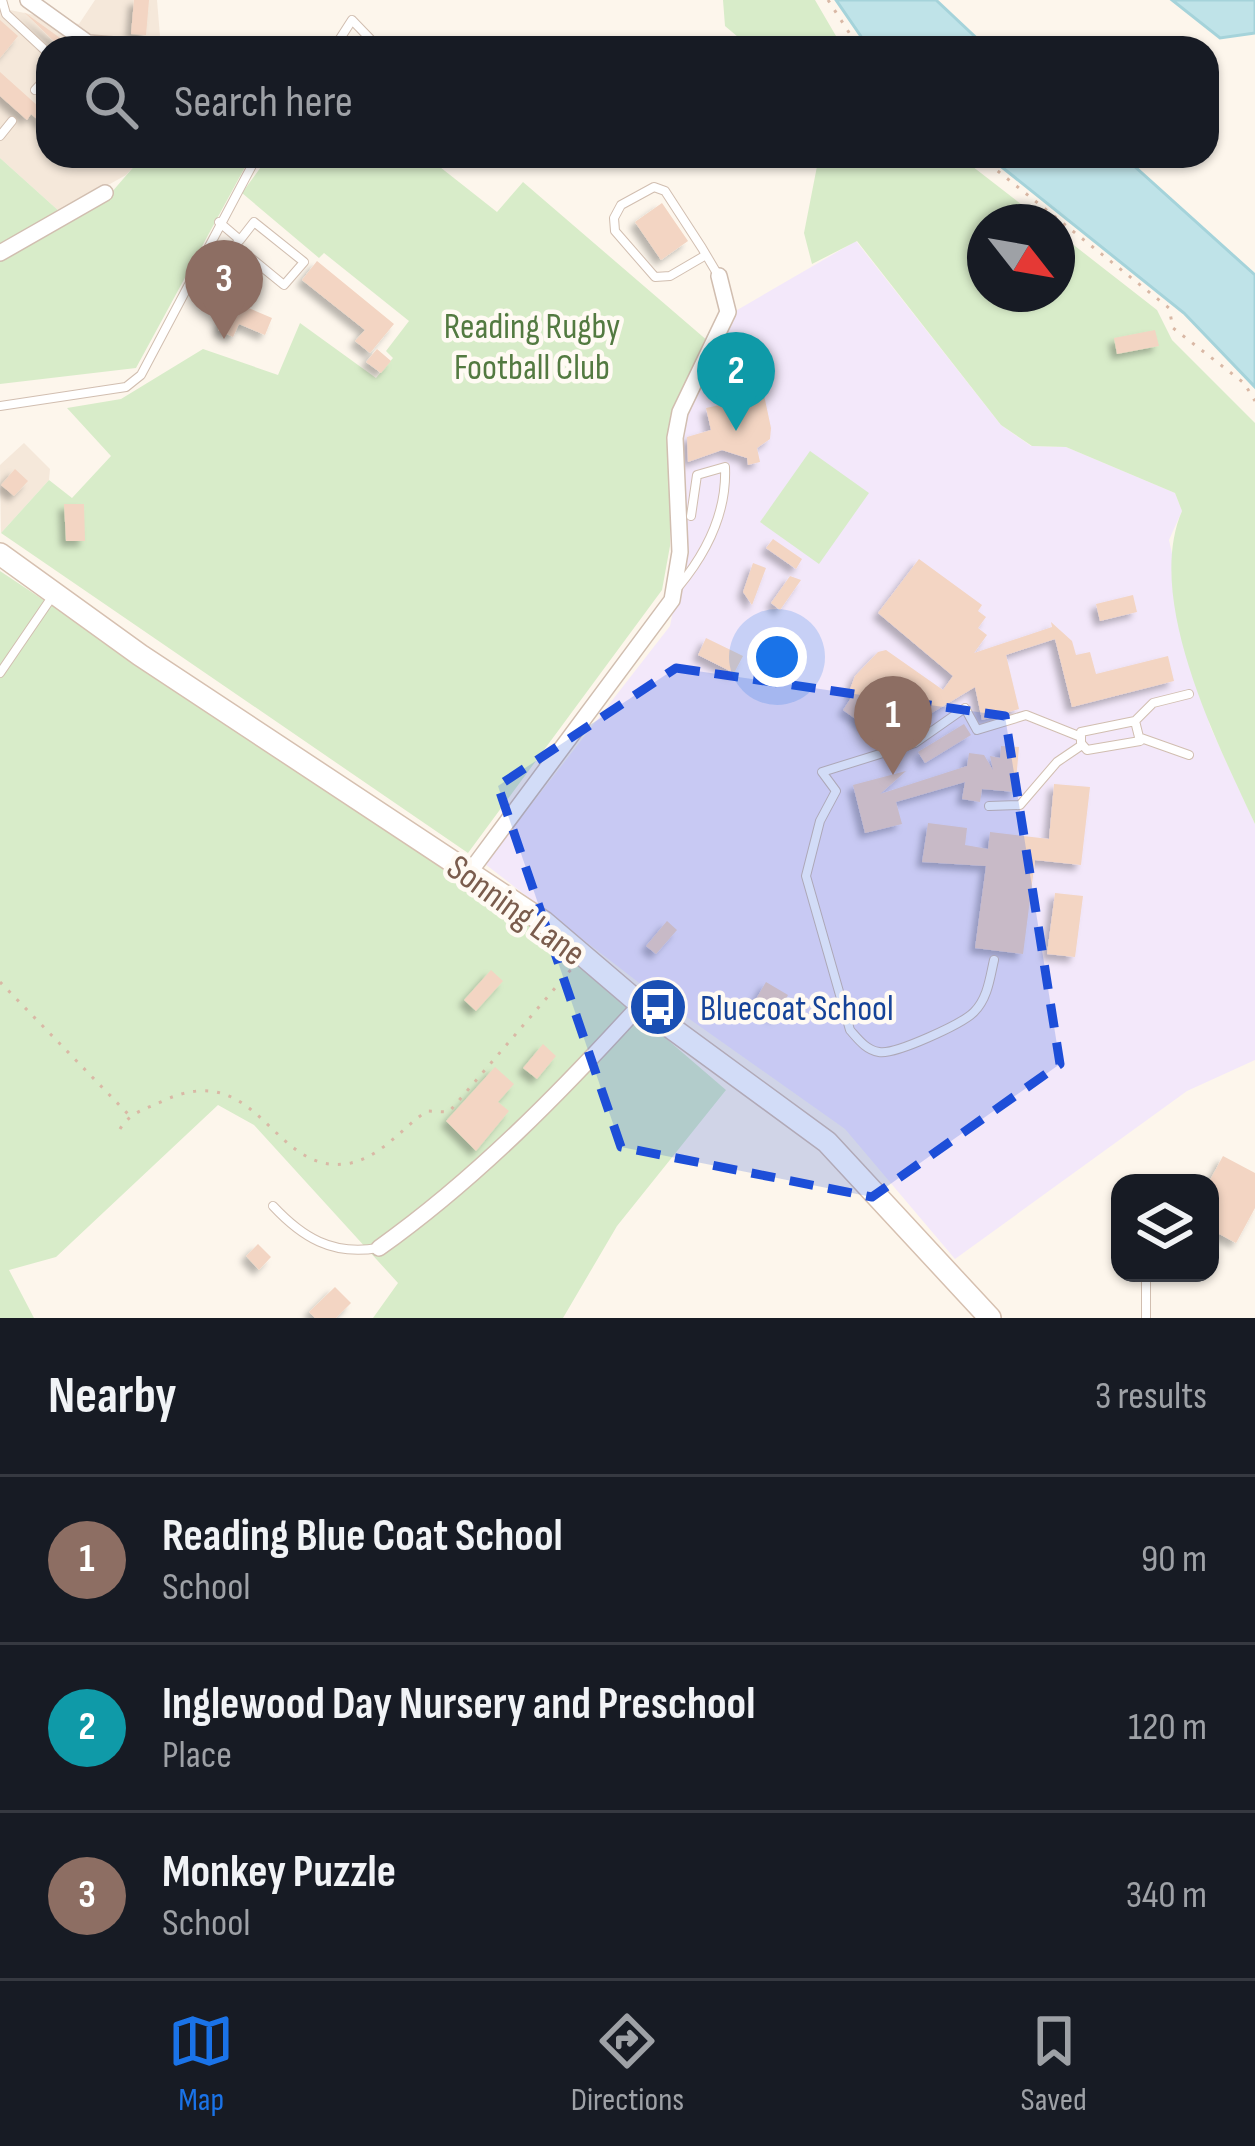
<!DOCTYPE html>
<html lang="en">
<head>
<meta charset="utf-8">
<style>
	:root { --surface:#171b24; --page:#20242c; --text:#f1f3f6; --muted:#9ea1a6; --line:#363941; --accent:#1a73e8 }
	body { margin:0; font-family:"Sofia Sans Condensed",sans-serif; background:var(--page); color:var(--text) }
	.controls { position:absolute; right:36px; bottom:36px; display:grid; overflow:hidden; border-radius:24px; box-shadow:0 3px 9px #0004 }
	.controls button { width:108px; height:108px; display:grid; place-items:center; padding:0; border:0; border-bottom:3px solid var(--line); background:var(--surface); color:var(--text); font:60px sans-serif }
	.compass { position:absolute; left:967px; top:204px; width:108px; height:108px; border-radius:50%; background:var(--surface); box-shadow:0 3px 9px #0004; rotate:121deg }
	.you { position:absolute; left:777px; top:657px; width:42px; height:42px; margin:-30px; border:9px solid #fff; border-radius:50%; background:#1a73e8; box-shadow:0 0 0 18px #1a73e833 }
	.badge { display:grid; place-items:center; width:78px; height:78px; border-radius:50%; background:var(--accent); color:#fff; font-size:39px; font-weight:700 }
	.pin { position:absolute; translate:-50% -99px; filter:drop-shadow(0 3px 6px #0008) }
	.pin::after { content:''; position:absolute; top:63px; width:42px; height:36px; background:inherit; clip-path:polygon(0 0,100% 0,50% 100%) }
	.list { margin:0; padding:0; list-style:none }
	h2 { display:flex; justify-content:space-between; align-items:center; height:156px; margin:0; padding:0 48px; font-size:51px }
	h2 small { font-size:39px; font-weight:400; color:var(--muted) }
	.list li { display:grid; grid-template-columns:78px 1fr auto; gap:36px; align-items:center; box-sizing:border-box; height:168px; padding:0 48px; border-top:3px solid var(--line) }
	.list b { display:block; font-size:45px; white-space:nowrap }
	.list p { margin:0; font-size:39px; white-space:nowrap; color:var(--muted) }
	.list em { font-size:39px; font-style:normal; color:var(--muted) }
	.icon { flex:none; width:66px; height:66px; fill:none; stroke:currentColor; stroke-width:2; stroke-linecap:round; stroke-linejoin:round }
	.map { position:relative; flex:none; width:1255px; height:1318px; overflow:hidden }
	.search { position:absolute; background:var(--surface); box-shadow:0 3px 9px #0004; left:36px; right:36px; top:36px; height:132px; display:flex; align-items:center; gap:30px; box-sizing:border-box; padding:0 42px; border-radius:36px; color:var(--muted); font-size:45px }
	.sheet { height:660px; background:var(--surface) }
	nav { display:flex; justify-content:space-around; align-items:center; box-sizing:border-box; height:168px; border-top:3px solid var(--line); background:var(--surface); font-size:33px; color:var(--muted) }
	nav a { display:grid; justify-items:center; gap:6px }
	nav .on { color:var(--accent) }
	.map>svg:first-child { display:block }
</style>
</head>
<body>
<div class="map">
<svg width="1255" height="1318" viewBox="0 0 1255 1318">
	<defs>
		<filter id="shadow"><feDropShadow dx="-5.5" dy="5.5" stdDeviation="3" flood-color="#0004"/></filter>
	</defs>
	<rect width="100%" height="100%" fill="#fdf6ec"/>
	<!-- residential -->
	<path fill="#f5e8da" d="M95,0H157L161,48H48V156H143L126,175L60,212L0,158V8L79,24Z
		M24,443L50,469L49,480L1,533L0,465Z"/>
	<!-- education -->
	<path fill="#f3e8fa" d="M856,241L1001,425L1031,446L1066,447L1175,493L1182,511L1169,540L1210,726L1255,824V1060L1187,1091L955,1259L845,1129L647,989L485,864L670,626L678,586V437L732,313Z"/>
	<!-- green -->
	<path fill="#d8ecc9" d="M723,0H815L843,48H751L725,26Z
		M143,156H251L136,368L0,384V260L111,193Z
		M269,156H426L497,212L523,182L709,342L670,416V546L662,590L468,853L1,533L49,480L72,498L111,456L67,408L121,399L203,349L278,375L300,323L376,378L393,358L386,351L409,321L324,253L319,258L242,193Z
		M819,156H959L1044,222H985V294H1057V232L1157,310L1172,340L1255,423V824C1217,742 1144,599 1182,511L1175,493L1066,447L1032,446L1001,425L857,241L812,264L804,233Z
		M0,158L60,212L0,244Z
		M810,451L869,493L819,564L760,522Z
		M0,571L540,930L726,1090L617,1226L563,1318H373L398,1283L254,1125L218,1105L56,1257L9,1270L34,1318H0Z"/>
	<!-- water -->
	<path fill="#bfe3e8" stroke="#a5d3da" stroke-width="3" d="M836,0H936L987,48H869Z
		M1172,0H1255V33L1220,38Z
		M988,156H1123L1255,275V387L1184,313Z"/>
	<!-- building -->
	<path fill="#f3d5c3" filter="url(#shadow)" d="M134,0H149L146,35L131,34Z
		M24,12L74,48H61Z
		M0,20L18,36L0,58Z
		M0,72L48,115V128L31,114L27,120L0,96Z
		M662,203L688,241L661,260L635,222Z
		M317,261L394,324L370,353L355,341L365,330L302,280Z
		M230,300L272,318L265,335L239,324L233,337L218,330Z
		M1155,330L1159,346L1117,354L1114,338Z
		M377,349L391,361L381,373L366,362Z
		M764,395L771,428L770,439L757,448L760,462L748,465L747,458L722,450L688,462L687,437L711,430L706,408Z
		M15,469L28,481L14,496L1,485Z
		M64,504H84L85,541H66Z
		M773,539L802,559L796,569L766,548Z
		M919,559L982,605L978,611L986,617L978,628L987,635L974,653L1052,627L1051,622L1072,641L1076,655L1090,652L1096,674L1168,656L1174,681L1072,707L1055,639L1006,655L1019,709L982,720L975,687L920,720L905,695L868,728L843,710L853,695L849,692L855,676L878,652L886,650L943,690L953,676L878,613Z
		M753,563L766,568L752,605L743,592Z
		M790,576L801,580L780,610L771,603Z
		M1133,595L1137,612L1100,621L1096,604Z
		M706,638L743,656L734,673L698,655Z
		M964,724L971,735L925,763L918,752Z
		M1001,746L1019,747L1015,792L982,789L980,802L962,799L965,782L896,802L902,824L865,833L853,785L906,771L880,794L967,766L969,753L984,755L993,770L990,756L1000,758Z
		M1054,784L1090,787L1081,865L1035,860L1023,954L975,948L986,866L922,862L928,823L967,828L965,845L988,849L990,832L1049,839Z
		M1055,893L1083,896L1075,957L1047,954Z
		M667,921L677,930L656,954L646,946Z
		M491,970L503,981L476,1011L464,1000Z
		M766,982L788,995L776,1017L753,1004Z
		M543,1044L556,1056L537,1079L523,1068Z
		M495,1067L514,1084L498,1102L509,1111L476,1151L446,1121Z
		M1223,1156L1255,1173V1208L1236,1243L1210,1229V1180Z
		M258,1244L271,1257L259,1270L246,1256Z
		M335,1287L351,1303L336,1318H315L309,1312Z"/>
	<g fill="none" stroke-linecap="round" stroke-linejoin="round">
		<!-- lane casing -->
		<g stroke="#d1beb0" stroke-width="10">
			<path id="lane" d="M2,0L6,14L48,53
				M334,48L352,20L379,48
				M35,90L48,76
				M0,136L12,121
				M219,222L240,240L235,245L284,285L304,262L254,222L240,240
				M706,255L670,276L655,277L615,231L614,218L621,205L654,187L665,191L702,248L718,275
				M0,406L126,387L141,375L257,156
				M679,586C707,552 727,512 725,467L697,475L691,516
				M0,673L54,594
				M1135,721L1140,741L1087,750L1081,743V732Z
				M1135,721L1153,703L1189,694
				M1141,738L1189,755
				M989,806L1020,805L1057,762L1082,745
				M994,960C990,977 988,998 974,1012C962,1024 895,1055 879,1052C866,1050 858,1039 850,1030L806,876L820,821L836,791L822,772L915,743L965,708L977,730L1026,715L1081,737
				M273,1206C302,1237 332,1256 378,1248
				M1146,1273V1318"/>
		</g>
		<!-- street casing -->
		<g stroke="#d1beb0" stroke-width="18">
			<path id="street" d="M28,0L88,43L138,47
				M0,253L105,193
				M469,873L672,600L680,552L675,438L680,412L728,312L719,276
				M379,1248C476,1179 561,1092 641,1004"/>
		</g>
		<!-- secondary casing -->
		<g stroke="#d6c0b0" stroke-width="24">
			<path id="secondary" d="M0,554L140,655L544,922L647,1010L827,1142L990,1318"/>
		</g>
		<!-- path -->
		<path stroke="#d9b8a5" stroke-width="3" stroke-dasharray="3 9" stroke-linecap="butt" d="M828,0L859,48
			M979,156L1169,308L1173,328L1244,383L1255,401
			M0,982L128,1114
			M120,1129C131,1111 147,1109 165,1100C261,1057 272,1179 351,1163C382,1156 403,1127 427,1111L449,1112L574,966"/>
		<!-- lane -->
		<use href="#lane" stroke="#fff" stroke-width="8"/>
		<!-- street -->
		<use href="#street" stroke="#fff" stroke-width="15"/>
		<!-- secondary -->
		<use href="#secondary" stroke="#fff" stroke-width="21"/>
	</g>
	<!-- marked area -->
	<path fill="#1d4ed8" fill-opacity="0.2" stroke="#1d4ed8" stroke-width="9" stroke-dasharray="24 15" stroke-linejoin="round" d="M676,668L1005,716L1060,1064L872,1197L621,1147L498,786Z"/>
	<!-- icons -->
	<defs>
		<g id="bus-disc" transform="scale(3)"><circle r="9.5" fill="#1a4fb4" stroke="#fffaf3"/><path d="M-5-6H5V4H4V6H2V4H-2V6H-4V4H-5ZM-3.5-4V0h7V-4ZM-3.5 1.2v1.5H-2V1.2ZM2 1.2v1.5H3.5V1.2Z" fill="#fff"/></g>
	</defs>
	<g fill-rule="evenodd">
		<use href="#bus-disc" x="658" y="1007"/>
	</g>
	<g text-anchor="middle" stroke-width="9" stroke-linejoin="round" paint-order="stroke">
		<!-- park labels -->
		<g font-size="36" fill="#537a41" stroke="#fffaf3">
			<text x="532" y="338">Reading Rugby<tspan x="532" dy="41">Football Club</tspan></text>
		</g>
		<!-- street labels -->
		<g font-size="36" fill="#7a5c4d" stroke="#fffaf3">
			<text transform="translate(517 909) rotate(36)" y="13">Sonning Lane</text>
		</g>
		<!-- transit labels -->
		<g font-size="36" fill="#164399" stroke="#fffaf3" text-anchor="start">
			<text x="700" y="1020">Bluecoat School</text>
		</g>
	</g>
</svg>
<div class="controls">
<button><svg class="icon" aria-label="layers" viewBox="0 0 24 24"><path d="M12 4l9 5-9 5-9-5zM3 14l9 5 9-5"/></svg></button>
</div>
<svg class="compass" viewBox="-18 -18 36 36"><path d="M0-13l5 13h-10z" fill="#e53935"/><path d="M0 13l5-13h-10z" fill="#9ea1a6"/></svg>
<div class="you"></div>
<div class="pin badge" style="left:893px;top:775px;background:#8d6e63">1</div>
<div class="pin badge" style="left:736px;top:431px;background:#0f9aa8">2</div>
<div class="pin badge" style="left:224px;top:339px;background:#8d6e63">3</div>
<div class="search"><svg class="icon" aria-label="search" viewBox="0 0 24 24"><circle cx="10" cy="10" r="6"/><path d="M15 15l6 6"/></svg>Search here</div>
</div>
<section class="sheet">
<h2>Nearby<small>3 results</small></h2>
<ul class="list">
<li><span class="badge" style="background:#8d6e63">1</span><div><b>Reading Blue Coat School</b><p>School</p></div><em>90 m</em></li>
<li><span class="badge" style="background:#0f9aa8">2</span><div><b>Inglewood Day Nursery and Preschool</b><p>Place</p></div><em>120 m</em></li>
<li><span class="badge" style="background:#8d6e63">3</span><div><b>Monkey Puzzle</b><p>School</p></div><em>340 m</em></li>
</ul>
</section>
<nav>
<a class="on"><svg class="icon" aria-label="map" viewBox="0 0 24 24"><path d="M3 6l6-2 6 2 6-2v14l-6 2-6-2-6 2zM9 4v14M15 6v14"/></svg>Map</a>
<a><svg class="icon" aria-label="directions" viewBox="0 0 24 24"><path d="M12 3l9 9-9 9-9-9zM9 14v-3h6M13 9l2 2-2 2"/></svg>Directions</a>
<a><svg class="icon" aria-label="saved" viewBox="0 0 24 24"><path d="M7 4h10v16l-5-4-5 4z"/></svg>Saved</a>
</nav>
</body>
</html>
